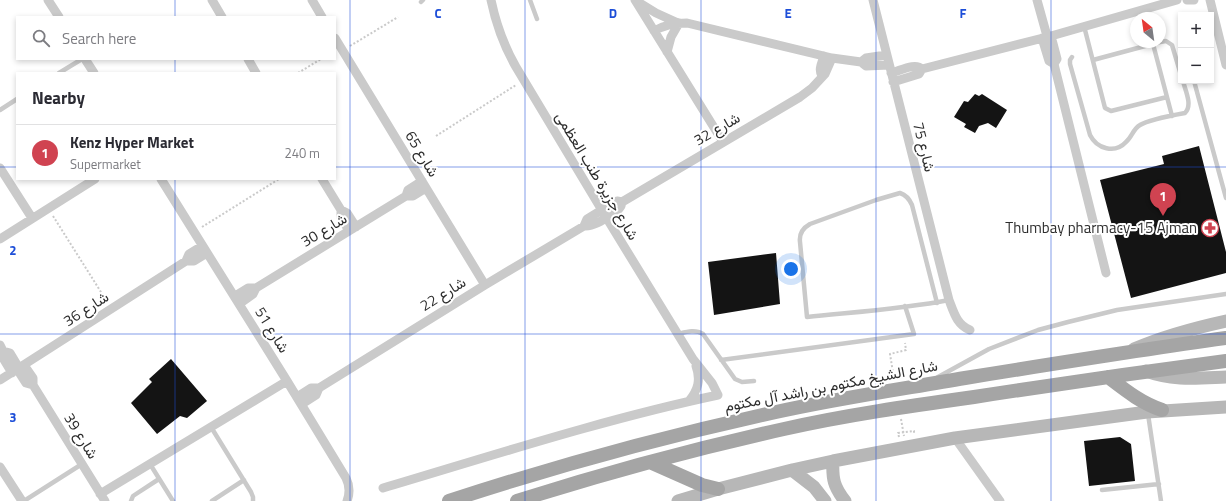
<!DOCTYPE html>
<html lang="en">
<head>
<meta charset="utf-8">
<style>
	:root { --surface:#fff; --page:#f2f2f3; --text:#2b2b33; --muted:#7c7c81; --line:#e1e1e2; --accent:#d04351 }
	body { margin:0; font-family:"Titillium Web",Vazirmatn,sans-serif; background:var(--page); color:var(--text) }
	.controls { position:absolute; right:12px; top:12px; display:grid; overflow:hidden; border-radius:0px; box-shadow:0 2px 6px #0003 }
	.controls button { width:36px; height:36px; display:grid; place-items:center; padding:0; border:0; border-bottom:1px solid var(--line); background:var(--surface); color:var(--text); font:20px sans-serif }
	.compass { position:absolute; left:1130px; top:12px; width:36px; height:36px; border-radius:50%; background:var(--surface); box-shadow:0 2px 6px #0003; rotate:331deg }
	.you { position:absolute; left:791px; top:269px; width:14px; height:14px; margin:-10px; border:3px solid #fff; border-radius:50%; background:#1a73e8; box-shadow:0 0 0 6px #1a73e833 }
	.badge { display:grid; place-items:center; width:26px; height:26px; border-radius:50%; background:var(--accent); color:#fff; font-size:13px; font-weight:700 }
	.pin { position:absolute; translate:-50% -33px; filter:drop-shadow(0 1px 2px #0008) }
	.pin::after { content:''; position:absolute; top:21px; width:14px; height:12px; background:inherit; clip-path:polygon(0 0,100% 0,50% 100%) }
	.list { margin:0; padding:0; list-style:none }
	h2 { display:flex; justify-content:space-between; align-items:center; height:52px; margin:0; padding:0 16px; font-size:17px }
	h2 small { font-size:13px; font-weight:400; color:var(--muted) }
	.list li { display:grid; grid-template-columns:26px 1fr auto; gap:12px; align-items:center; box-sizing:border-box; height:56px; padding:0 16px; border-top:1px solid var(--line) }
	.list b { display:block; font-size:15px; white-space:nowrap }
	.list p { margin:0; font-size:13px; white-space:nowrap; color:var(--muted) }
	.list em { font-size:13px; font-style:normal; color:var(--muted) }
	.icon { flex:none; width:22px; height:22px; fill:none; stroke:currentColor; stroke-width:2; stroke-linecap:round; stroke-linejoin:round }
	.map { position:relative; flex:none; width:1226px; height:501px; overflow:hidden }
	.search { position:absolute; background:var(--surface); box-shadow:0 2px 6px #0003; left:16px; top:16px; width:320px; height:44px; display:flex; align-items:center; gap:10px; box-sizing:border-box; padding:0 14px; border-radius:0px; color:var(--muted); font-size:15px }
	.panel { position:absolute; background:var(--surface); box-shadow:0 2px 6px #0003; left:16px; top:72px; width:320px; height:108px; border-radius:0px }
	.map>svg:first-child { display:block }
</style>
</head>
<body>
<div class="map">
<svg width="1226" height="501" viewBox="0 0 1226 501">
	<rect width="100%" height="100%" fill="#fff"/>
	<!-- building -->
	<path fill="#141414" d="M975,94L979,96L982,94L1007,110L996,128L988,123L979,126L975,133L964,127L966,124L954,117L964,101L968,102Z
		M1199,146L1226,252V273L1131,298L1100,180L1164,164L1162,156Z
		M776,253L780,304L714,315L708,262Z
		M171,359L207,401L187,418L180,416L157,434L131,403L152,382L149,379Z
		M1120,437L1131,444L1135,481L1089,486L1084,441Z"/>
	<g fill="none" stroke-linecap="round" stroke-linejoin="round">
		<!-- path -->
		<path stroke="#cacaca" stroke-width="2" stroke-dasharray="2 2" stroke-linecap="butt" d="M350,46L398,17
			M298,73L321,59
			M436,136L516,85
			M53,216L106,300
			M202,227L279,179
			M894,379L890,354L906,350L905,343
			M901,419L904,436
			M899,437L898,433L914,431V434"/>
		<!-- lane -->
		<path stroke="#cacaca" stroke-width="4.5" d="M530,0L537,19
			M421,2L423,0
			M1084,26L1105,108L1111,111L1167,97
			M1160,42L1166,41L1172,45L1181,75
			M1153,44L1172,116
			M1072,57L1070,60V64L1090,135C1097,149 1115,154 1126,142C1132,137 1133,129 1140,125C1148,120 1174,115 1185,113C1193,105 1185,90 1183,81
			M1093,60L1160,42
			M59,73L82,59
			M1194,81L1226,198
			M0,110L17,99
			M937,303L912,205C909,198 906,195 900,193L876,200L810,224C803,228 799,234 800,242L807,317C855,312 903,309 949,300
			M678,334C686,332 695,329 703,334L735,379L742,382L754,381
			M721,360L914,334L905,306
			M938,377L989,349L1038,330L1068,322L1117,310L1226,294
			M1148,414L1161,501
			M211,427L251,492L253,497V501
			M150,464L173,501
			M1102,490L1159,484
			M24,501L82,464
			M131,501L133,496L136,494L159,479
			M212,501L244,480"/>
		<!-- street -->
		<path stroke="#cacaca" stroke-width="9" d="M48,0L59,17
			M212,0L222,17
			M312,0L322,17
			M635,0L723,142
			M873,0L949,300C954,313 957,325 970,330
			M1037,0L1047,36
			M1187,0H1194
			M1210,0L1226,65
			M638,2L656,13L678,23
			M654,31C664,25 675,23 687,23L832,58L861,62L866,66L889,65
			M1051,36L1057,59L1054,64
			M335,38L485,285
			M1042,38L1049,61L1054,64L1106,273
			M667,52L671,37L679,23
			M85,59L94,73
			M248,59L256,73
			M861,62L866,58L886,55
			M891,73C900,71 915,62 922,69
			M822,76C818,69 822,63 824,56
			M893,82L919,74L922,69L1051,36L1177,0
			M0,168L32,218
			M161,179L287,381L346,478C350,486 350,493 347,501
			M322,179L341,210V217L349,231
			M406,196L408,190L422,181
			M341,210L347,213L356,227
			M584,226L587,219L613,203L617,201L622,202L800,97L812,88L825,74L832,58
			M0,239L95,179
			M186,261L189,254L202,246
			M235,296L248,288H256L406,196H413L426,188
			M239,304L253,294L256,288
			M0,345L3,351V358L12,373
			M3,351L10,353L19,368
			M24,365L33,378V385L105,501
			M17,369L26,383L33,385
			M0,380L186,261H194L207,253
			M297,397L311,388H319L485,285L584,226C596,227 608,216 618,210L621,206L622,202
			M689,401C698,390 701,380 696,366
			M302,404L316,395L319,388
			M955,438L1000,501
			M0,467L22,501
			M383,488C494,455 605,419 718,395L712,383L693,359L606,217L516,67C504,46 496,24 491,0
			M100,494L287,381"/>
		<!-- secondary -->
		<path stroke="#b7b7b7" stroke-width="13" d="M1134,349C1164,336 1194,328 1226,321
			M1146,371C1172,381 1199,378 1226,377
			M833,461C832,479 834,487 845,501
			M792,470L814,487L825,501
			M678,501L718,489L792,470L833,461L955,438L1147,412L1226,407"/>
		<!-- primary -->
		<path stroke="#a5a5a5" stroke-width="14" d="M1108,377C1125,390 1141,403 1162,410
			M650,462L702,485L718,489
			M449,501C556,466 666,436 776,412C839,398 902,389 965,378C1052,364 1139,350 1226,338
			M517,501C605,473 694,449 784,429C846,415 910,406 974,397C1058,384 1142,372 1226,361"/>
	</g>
	<!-- grid -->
	<path fill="none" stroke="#1d4ed8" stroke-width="1" stroke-opacity="0.55" d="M175,0V17M350,0V501M525,0V501M701,0V501M876,0V501M1051,0V501M175,59V73M0,167H17M335,167H1226M175,179V501M0,334H1226"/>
	<!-- icons -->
	<defs>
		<g id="pharmacy-ring" transform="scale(0.9)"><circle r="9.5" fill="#fff" stroke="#d04351" stroke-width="1.5"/><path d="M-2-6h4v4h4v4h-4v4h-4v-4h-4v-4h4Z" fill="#d04351"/></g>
	</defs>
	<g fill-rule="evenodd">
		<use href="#pharmacy-ring" x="1210" y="228"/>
	</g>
	<g text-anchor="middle" stroke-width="4" stroke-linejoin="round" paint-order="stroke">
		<!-- street labels -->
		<g font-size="15" fill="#2d2d2d" stroke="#fff">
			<text transform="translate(717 129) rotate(-30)" y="5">شارع 32</text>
			<text transform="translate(924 147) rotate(76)" y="5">شارع 75</text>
			<text transform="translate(422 154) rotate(59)" y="5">شارع 65</text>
			<text transform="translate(597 176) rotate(59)" y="5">شارع جزيرة طنب العظمى</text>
			<text transform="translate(324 230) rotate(-31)" y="5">شارع 30</text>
			<text transform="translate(443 294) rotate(-32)" y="5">شارع 22</text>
			<text transform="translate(86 309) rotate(-33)" y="5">شارع 36</text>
			<text transform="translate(272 330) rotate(58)" y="5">شارع 51</text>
			<text transform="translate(831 386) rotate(-11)" y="5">شارع الشيخ مكتوم بن راشد آل مكتوم</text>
			<text transform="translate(81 436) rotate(58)" y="5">شارع 39</text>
		</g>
		<!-- poi labels -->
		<g font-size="15" fill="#2d2d2d" stroke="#fff" text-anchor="end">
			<text x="1197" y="233">Thumbay pharmacy-15 Ajman</text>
		</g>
	</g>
	<g font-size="13" text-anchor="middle" font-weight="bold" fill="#1d4ed8" stroke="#fff" stroke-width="4" stroke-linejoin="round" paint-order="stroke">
		<text x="438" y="18">C</text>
		<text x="613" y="18">D</text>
		<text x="788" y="18">E</text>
		<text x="963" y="18">F</text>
		<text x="13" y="255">2</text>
		<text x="13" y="422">3</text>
	</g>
</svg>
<div class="controls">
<button>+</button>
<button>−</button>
</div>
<svg class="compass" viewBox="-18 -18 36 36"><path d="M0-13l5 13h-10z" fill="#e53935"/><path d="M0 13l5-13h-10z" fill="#7c7c81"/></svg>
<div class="you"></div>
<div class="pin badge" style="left:1163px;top:216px">1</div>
<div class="search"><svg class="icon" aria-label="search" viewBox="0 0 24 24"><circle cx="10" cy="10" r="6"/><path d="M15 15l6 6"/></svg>Search here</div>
<section class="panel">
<h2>Nearby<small></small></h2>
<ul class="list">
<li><span class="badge">1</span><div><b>Kenz Hyper Market</b><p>Supermarket</p></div><em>240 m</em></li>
</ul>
</section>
</div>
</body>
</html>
